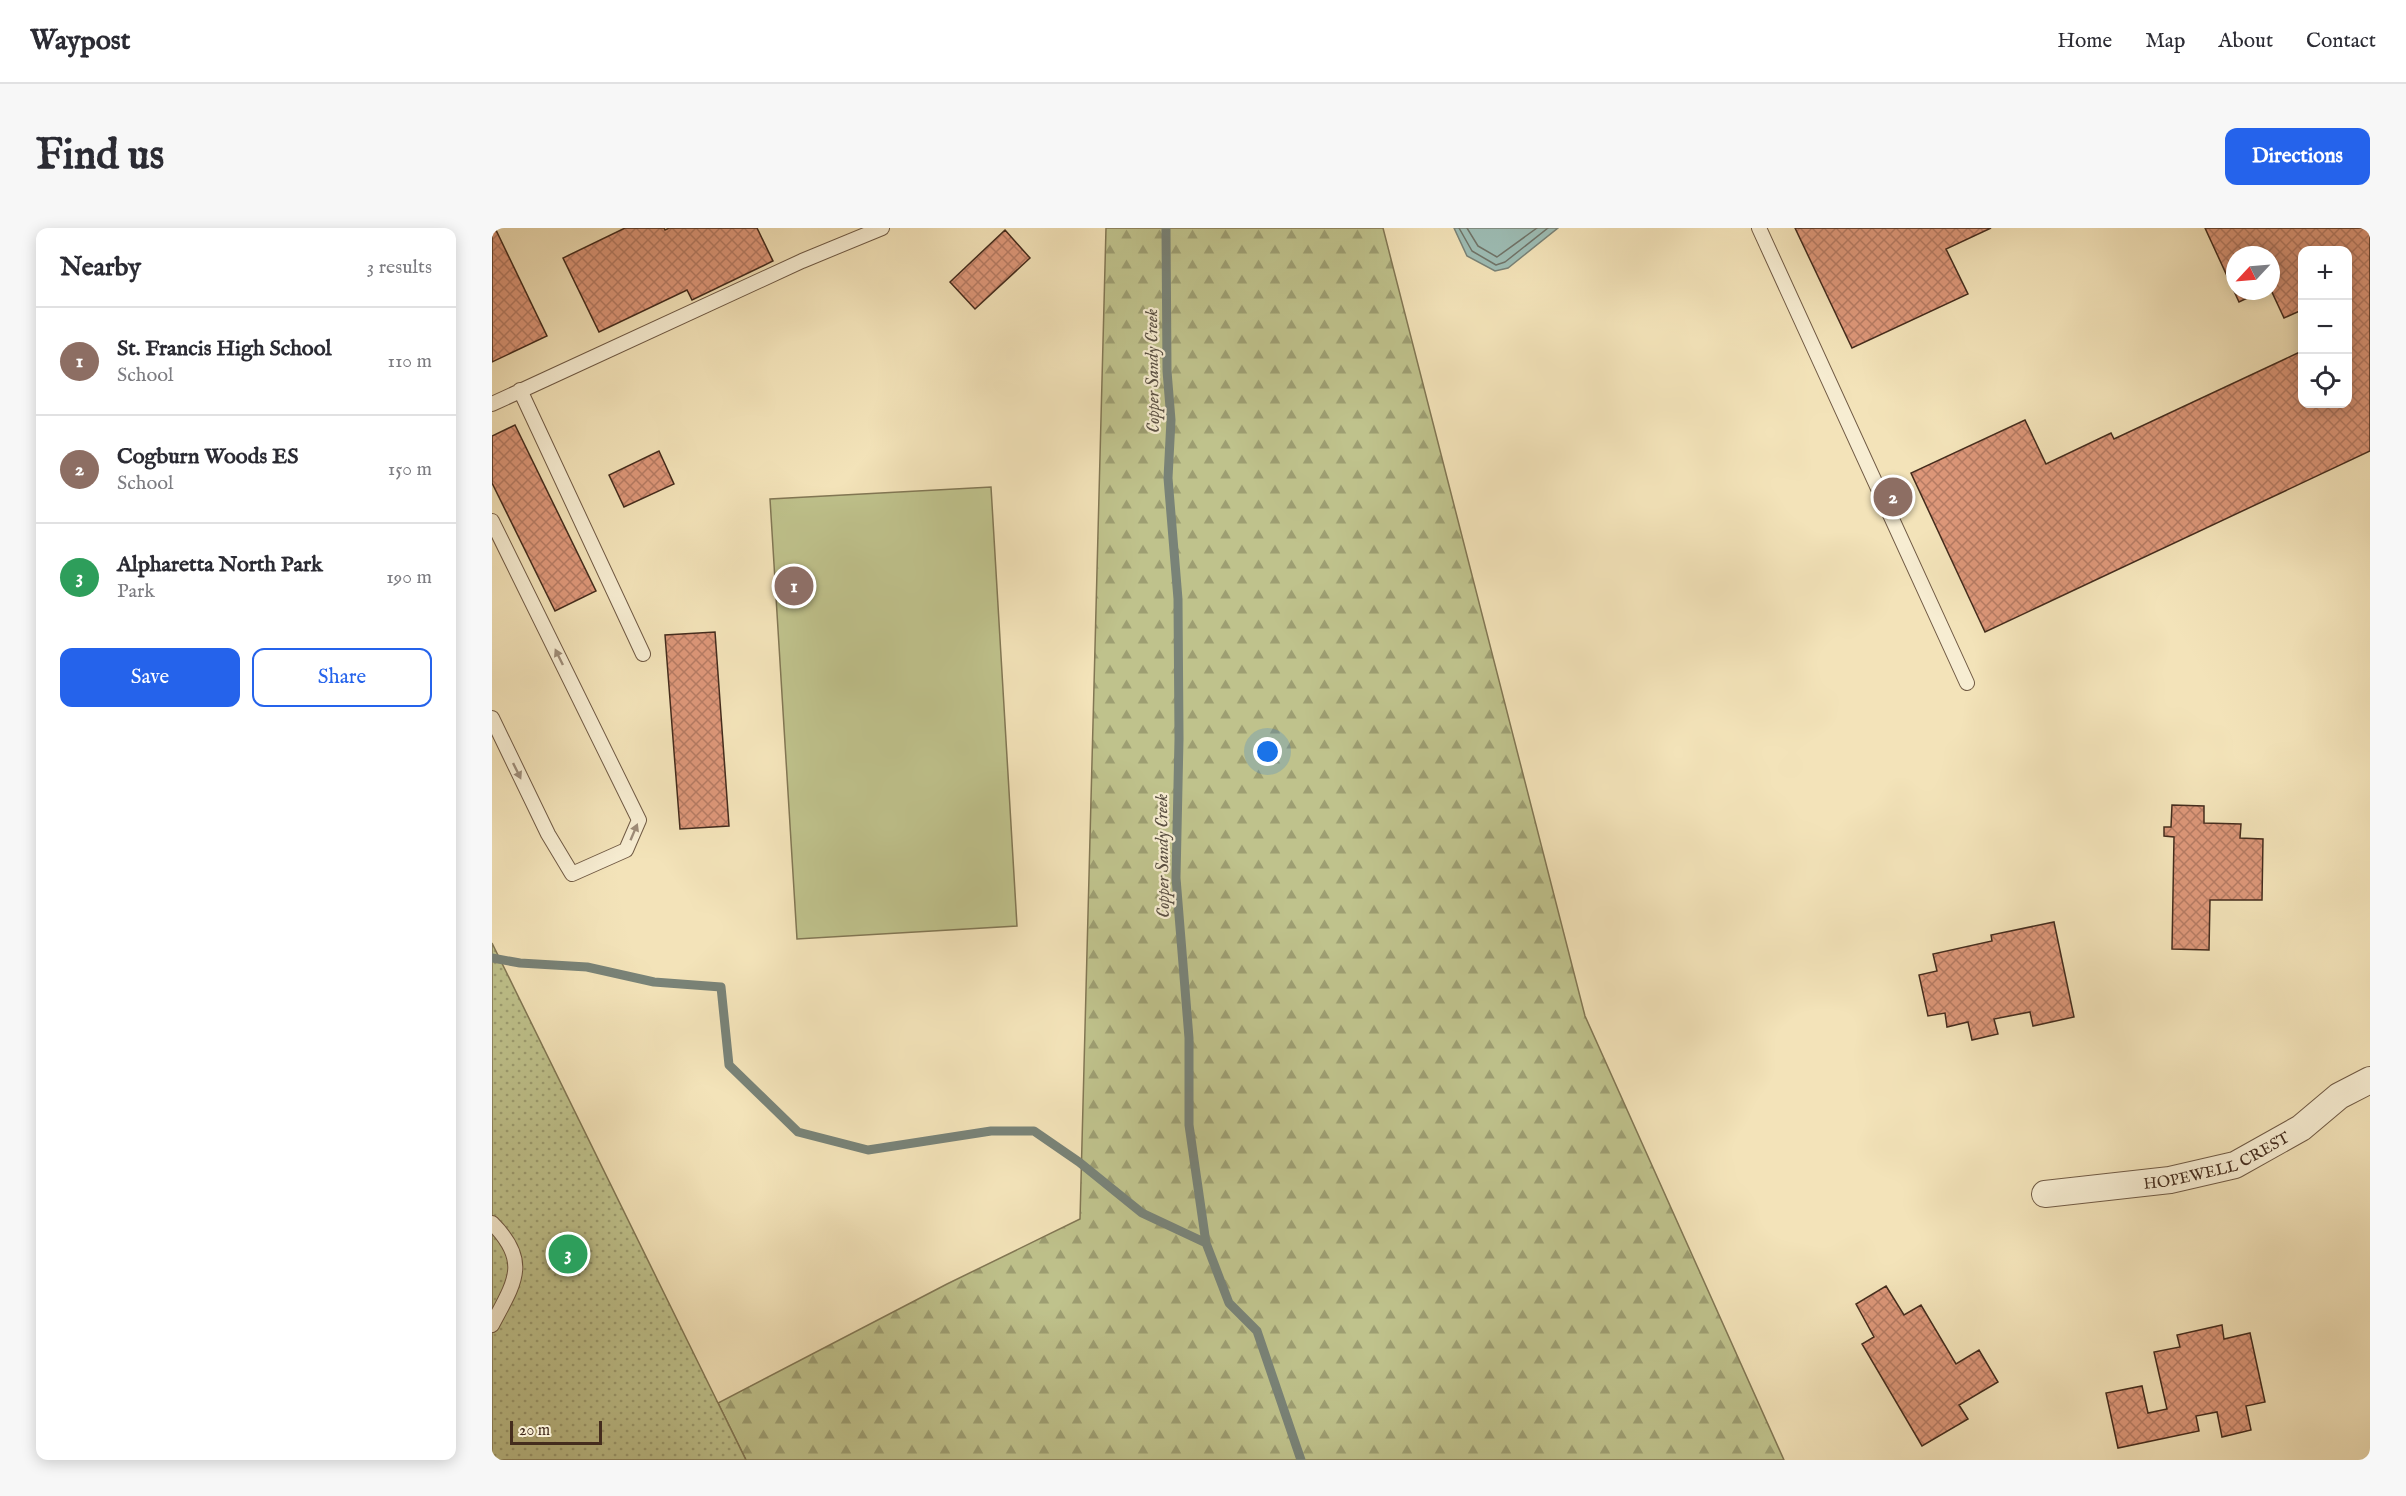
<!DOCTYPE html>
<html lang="en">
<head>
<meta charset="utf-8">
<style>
	:root { --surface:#fff; --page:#f7f7f7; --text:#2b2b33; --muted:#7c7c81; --line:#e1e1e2; --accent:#2563eb }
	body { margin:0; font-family:"IM FELL English",serif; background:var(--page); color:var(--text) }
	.controls { position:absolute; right:18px; top:18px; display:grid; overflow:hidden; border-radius:12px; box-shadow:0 3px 15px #0003 }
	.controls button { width:54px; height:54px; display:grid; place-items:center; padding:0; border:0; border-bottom:2px solid var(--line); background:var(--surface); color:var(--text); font:30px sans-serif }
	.compass { position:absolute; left:1734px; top:18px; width:54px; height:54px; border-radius:50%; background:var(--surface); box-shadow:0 3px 15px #0003; rotate:244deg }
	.scale { position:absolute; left:18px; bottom:15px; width:92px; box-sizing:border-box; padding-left:6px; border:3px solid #442c1d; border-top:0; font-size:16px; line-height:21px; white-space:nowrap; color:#442c1d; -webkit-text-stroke:4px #f7edd2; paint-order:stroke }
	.you { position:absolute; left:776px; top:524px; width:21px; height:21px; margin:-15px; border:4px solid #fff; border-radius:50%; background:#1a73e8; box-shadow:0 0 0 9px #1a73e833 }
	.badge { display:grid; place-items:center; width:39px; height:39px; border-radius:50%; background:var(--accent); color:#fff; font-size:20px; font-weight:700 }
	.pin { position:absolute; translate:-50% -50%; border:3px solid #fff; box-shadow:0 2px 6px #0006 }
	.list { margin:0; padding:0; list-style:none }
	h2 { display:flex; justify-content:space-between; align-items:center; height:78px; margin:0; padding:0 24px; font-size:26px }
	h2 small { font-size:20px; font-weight:400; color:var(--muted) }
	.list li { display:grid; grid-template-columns:39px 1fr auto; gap:18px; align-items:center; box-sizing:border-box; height:108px; padding:0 24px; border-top:2px solid var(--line) }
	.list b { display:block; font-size:22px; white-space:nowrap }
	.list p { margin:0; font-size:20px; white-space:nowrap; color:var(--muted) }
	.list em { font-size:20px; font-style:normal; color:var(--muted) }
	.actions { display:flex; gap:12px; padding:18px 24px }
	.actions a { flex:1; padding:14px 0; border:2px solid var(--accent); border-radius:12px; text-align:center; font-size:21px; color:var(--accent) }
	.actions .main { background:var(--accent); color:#fff }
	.icon { flex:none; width:33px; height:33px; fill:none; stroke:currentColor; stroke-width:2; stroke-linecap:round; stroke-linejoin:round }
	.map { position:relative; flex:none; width:1878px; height:1232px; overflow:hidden; border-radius:12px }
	header { display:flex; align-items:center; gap:36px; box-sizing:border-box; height:84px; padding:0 30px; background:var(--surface); border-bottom:2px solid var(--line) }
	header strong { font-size:28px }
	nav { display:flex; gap:33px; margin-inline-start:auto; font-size:21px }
	.intro { display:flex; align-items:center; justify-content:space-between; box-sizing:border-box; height:144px; padding:0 36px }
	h1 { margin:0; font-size:42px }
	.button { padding:15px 27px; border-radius:12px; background:var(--accent); color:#fff; font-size:21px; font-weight:700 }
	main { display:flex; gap:36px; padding:0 36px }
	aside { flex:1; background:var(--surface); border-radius:12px; box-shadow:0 3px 15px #0003 }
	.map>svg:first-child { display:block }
</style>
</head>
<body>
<header>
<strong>Waypost</strong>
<nav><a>Home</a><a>Map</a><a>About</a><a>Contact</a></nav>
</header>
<div class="intro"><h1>Find us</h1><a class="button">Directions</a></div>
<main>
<aside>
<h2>Nearby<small>3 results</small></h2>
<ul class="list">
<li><span class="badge" style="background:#8d6e63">1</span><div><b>St. Francis High School</b><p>School</p></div><em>110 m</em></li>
<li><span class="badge" style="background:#8d6e63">2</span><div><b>Cogburn Woods ES</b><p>School</p></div><em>150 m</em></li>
<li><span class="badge" style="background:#2e9e5b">3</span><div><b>Alpharetta North Park</b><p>Park</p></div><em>190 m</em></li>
</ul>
<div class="actions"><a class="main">Save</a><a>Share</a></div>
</aside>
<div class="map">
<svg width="1878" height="1232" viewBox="0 0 1878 1232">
	<defs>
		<pattern id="forest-firs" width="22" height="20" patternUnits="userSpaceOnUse" patternTransform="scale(1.5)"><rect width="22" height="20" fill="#bfc28c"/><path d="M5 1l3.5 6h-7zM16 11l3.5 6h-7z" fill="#9d9e72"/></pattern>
		<pattern id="park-dots" width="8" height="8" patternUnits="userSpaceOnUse" patternTransform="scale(1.5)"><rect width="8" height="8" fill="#bfc28c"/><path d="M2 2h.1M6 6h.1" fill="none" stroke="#9d9e72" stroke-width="1.8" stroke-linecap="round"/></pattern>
		<pattern id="building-cross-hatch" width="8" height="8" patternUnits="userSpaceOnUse" patternTransform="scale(1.5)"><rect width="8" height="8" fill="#dd9779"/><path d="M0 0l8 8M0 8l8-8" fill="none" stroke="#b57b63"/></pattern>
	</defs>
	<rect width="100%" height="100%" fill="#f3e3b9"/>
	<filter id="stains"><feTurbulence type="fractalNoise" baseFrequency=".00333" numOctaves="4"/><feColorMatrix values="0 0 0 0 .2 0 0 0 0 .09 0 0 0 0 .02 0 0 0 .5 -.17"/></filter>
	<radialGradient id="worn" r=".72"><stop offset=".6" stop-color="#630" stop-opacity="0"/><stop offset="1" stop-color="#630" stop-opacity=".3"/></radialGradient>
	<!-- grass -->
	<path fill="#bfc28c" stroke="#827754" stroke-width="1.5" d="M499,259L525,698L305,711L278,271Z"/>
	<!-- forest -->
	<path fill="url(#forest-firs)" stroke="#827754" stroke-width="1.5" d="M614,0H891L1093,788L1292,1232H254L226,1175L455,1056L588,991Z"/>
	<!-- park -->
	<path fill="url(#park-dots)" stroke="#827754" stroke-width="1.5" d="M0,715L226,1175L254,1232H0Z"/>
	<!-- water -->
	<path fill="#9dbdb5" stroke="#798378" stroke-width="1.5" d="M962,0H1066L1016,40L1003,43L975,28Z"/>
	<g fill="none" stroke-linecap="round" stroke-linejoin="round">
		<!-- shore -->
		<path stroke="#707469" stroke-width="1.5" d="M967,0L980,23L1004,37L1013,34L1056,0
			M975,0L986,18L1005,29L1045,0"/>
		<!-- stream -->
		<path stroke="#798378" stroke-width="9" d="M674,0L675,143L679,192L676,250L686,371L687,511L684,650L697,810V897L714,1015L737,1075L765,1103L809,1232
			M0,730L28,735L95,739L162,754L229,759L237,837L306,904L376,922L499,903H542L587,934L650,985L714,1015"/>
	</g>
	<!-- building -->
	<path fill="url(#building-cross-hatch)" stroke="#442c1d" stroke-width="1.5" d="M0,0H3L55,108L0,134Z
		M133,0H172L173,2L177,0H265L281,33L200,72L195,62L107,104L71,30Z
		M1303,0H1499L1454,21L1476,66L1360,120Z
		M1713,0H1878V223L1493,404L1419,245L1533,192L1554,236L1619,205L1622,211L1810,123V176H1856V22H1810V82L1792,90L1779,62V27H1743V63H1770L1747,74Z
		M513,2L538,30L483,81L458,54Z
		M23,197L104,363L63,383L0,255V208Z
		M167,223L182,256L132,279L117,247Z
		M223,404L237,598L188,601L173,407Z
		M1680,577L1712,578V595L1749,596L1748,610L1771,611L1770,672H1718L1717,722L1680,721L1682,609L1672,608V599H1679Z
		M1562,694L1582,789L1541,798L1538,784L1502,791L1506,806L1480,812L1476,794L1455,799L1453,785L1436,788L1427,747L1445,743L1441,726L1500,713L1499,707Z
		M1394,1058L1412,1087L1429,1077L1464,1136L1487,1122L1506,1154L1467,1177L1476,1191L1430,1218L1370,1116L1382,1109L1364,1076Z
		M1730,1097L1732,1111L1758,1105L1773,1174L1754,1178L1759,1202L1730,1209L1725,1184L1704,1188L1707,1203L1626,1220L1614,1165L1650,1158L1656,1185L1675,1181L1662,1124L1688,1119L1685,1107Z"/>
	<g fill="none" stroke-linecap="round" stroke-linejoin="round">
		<!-- lane casing -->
		<g stroke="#705a44" stroke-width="16">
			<path id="lane" d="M1267,0L1475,455
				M28,162L151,426
				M0,176L310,33L390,0
				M0,293L147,592L134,622L80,646L56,606L0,490
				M0,995C39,1034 22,1055 0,1097"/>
		</g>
		<!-- street casing -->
		<g stroke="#705a44" stroke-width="28">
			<g id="street">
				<path id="s1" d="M1553,966L1678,952L1743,937L1809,900L1847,868L1878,852"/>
			</g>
		</g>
		<!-- lane -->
		<use href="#lane" stroke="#f7edd2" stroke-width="14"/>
		<!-- street -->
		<use href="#street" stroke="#f7edd2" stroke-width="26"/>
	</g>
	<!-- one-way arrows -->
	<defs><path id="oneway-solid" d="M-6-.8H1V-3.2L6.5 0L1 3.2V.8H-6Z" transform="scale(1.5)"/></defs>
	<g fill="#9e8c78">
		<use href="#oneway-solid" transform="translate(67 429) rotate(-116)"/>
		<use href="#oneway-solid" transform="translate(25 543) rotate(64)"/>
		<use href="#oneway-solid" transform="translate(142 604) rotate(-67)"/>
	</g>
	<g text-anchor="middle" stroke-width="4.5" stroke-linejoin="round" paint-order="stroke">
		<!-- street labels -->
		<g font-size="16" fill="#442c1d" stroke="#f7edd2">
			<text dy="6" stroke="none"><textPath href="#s1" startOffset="176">HOPEWELL CREST</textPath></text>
		</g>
		<!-- water labels -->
		<g font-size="18" font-style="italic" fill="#5a5043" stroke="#f7edd2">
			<text transform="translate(660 143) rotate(-91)" y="6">Copper Sandy Creek</text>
			<text transform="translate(670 628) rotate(-91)" y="6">Copper Sandy Creek</text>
		</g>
	</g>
	<rect width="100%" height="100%" filter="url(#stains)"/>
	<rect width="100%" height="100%" fill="url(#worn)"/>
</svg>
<div class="controls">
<button>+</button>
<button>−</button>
<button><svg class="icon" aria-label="locate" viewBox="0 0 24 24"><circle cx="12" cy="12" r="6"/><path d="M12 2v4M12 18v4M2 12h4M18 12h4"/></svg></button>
</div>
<svg class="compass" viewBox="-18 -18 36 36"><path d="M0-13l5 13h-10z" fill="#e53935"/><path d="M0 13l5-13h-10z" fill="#7c7c81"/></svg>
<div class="scale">20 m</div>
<div class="you"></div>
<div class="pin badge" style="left:302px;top:358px;background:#8d6e63">1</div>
<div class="pin badge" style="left:1401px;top:269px;background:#8d6e63">2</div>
<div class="pin badge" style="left:76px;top:1026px;background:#2e9e5b">3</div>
</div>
</main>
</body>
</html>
